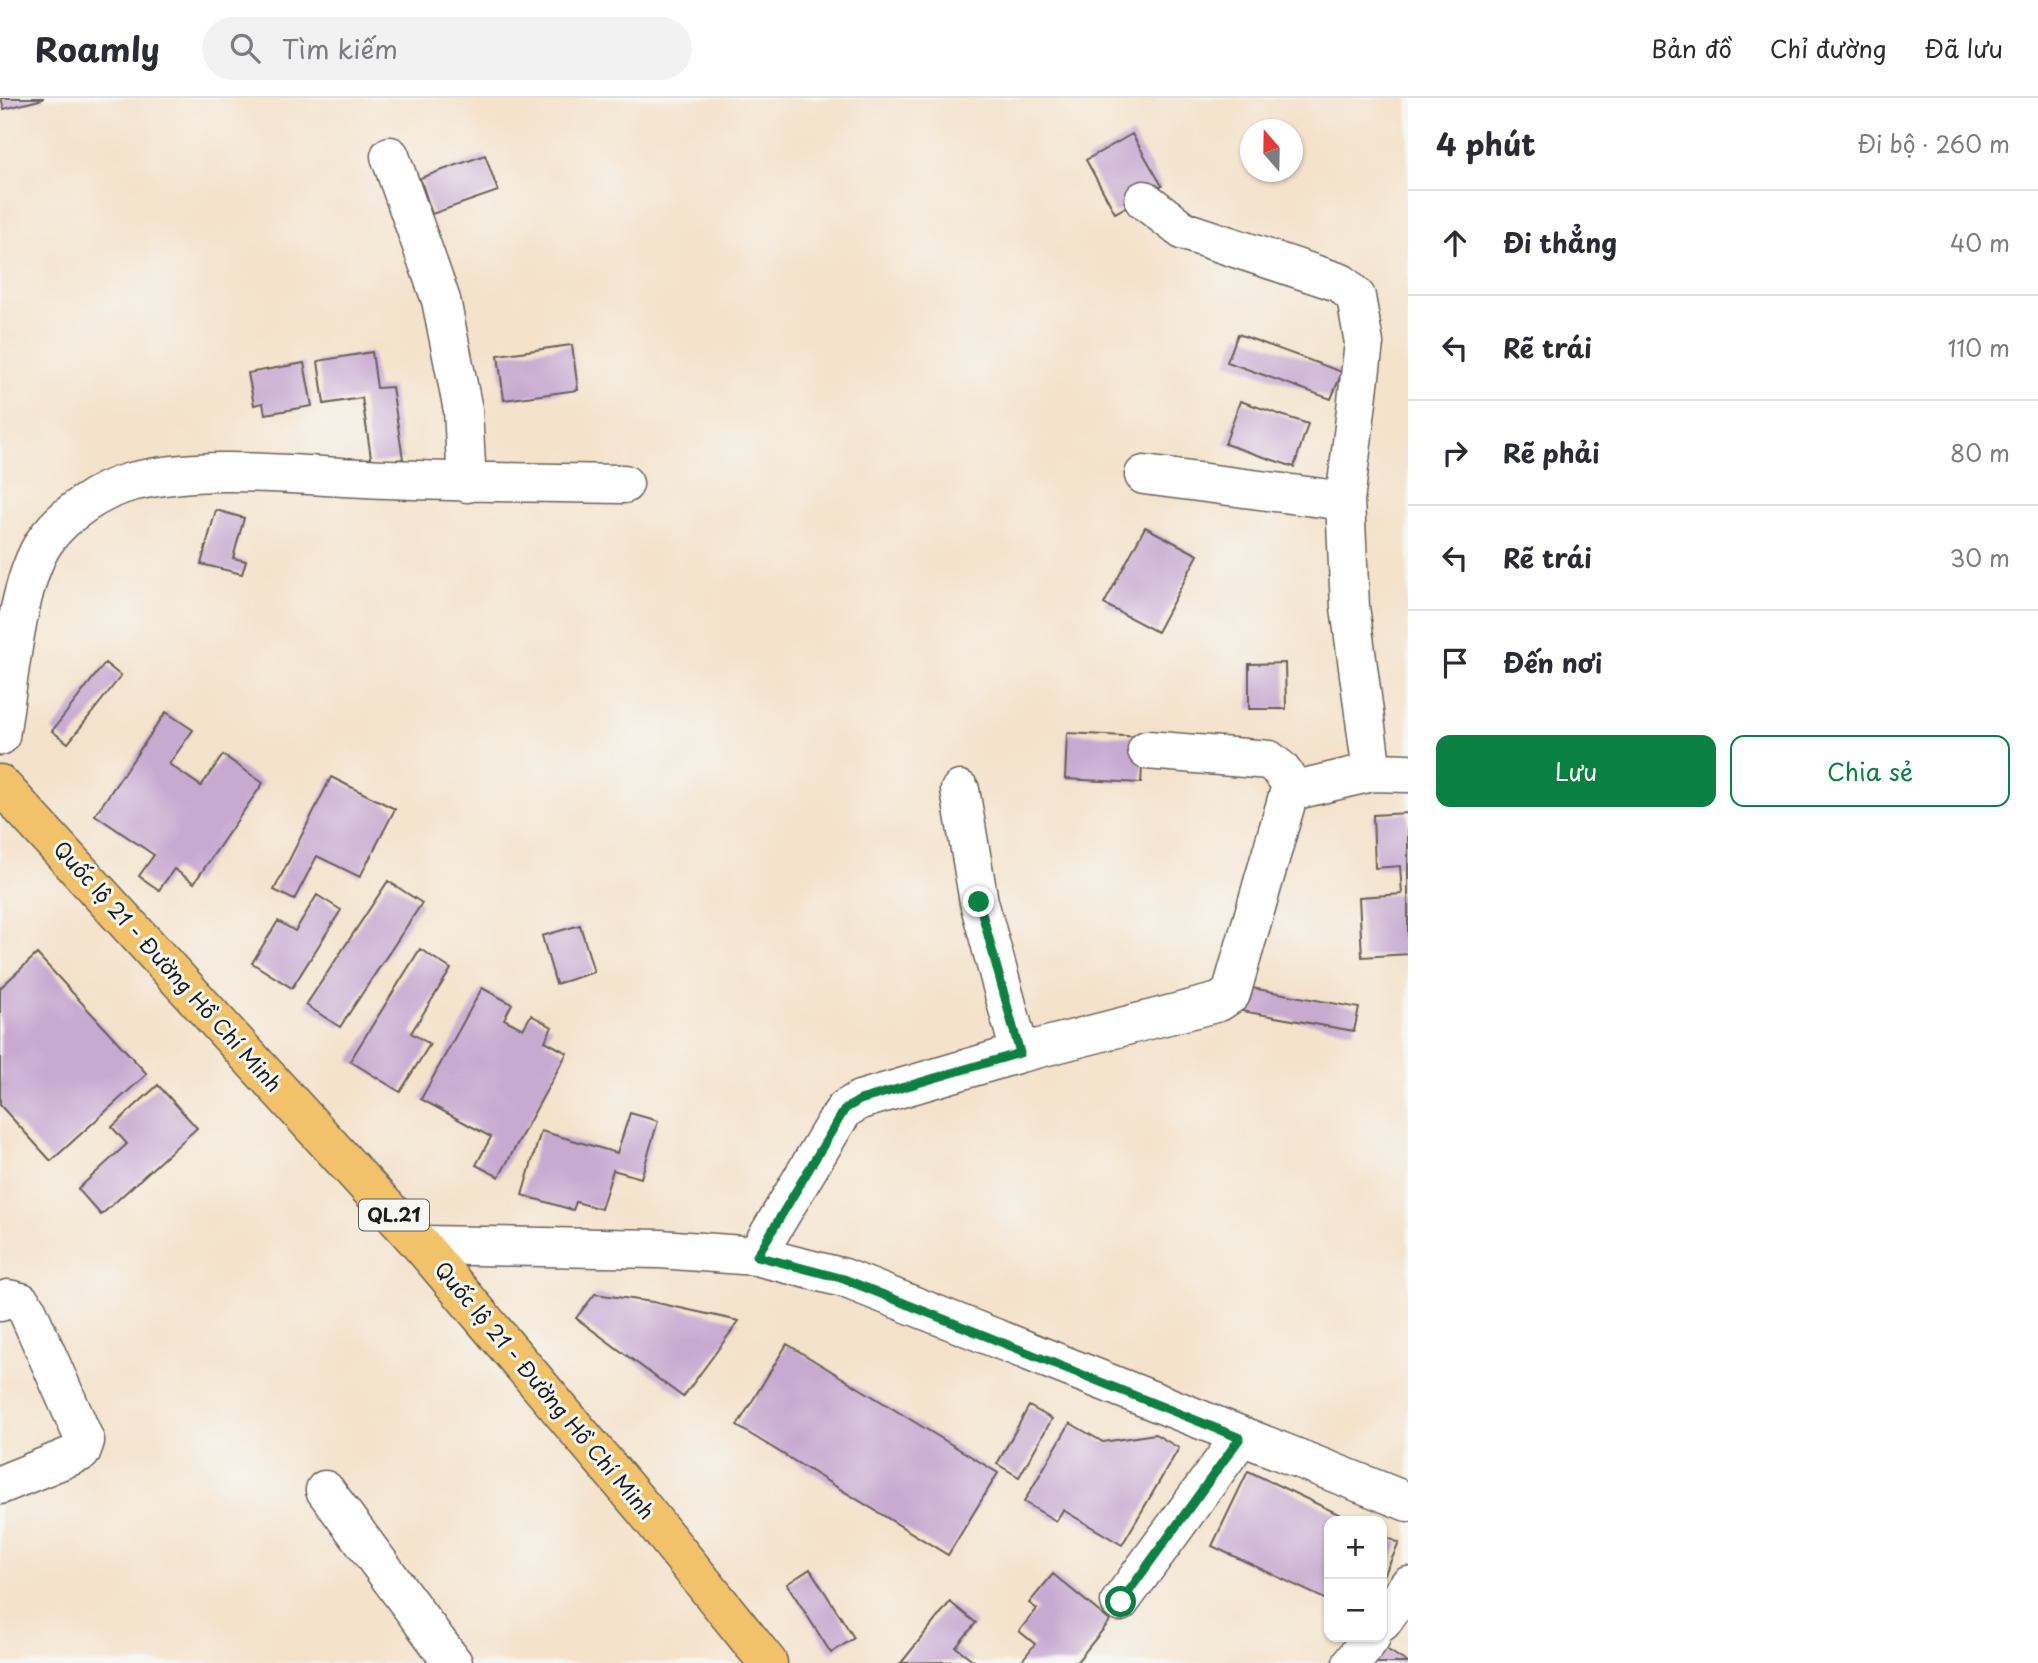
<!DOCTYPE html>
<html lang="vi">
<head>
<meta charset="utf-8">
<style>
	:root { --surface:#fff; --page:#f2f2f3; --text:#2b2b33; --muted:#7c7c81; --line:#e1e1e2; --accent:#0b8043 }
	body { margin:0; font-family:"Playpen Sans",sans-serif; background:var(--page); color:var(--text) }
	.controls { position:absolute; right:21px; bottom:21px; display:grid; overflow:hidden; border-radius:14px; box-shadow:0 2px 5px #0004 }
	.controls button { width:63px; height:63px; display:grid; place-items:center; padding:0; border:0; border-bottom:2px solid var(--line); background:var(--surface); color:var(--text); font:35px sans-serif }
	.compass { position:absolute; left:1240px; top:21px; width:63px; height:63px; border-radius:50%; background:var(--surface); box-shadow:0 2px 5px #0004; rotate:340deg }
	.stop { position:absolute; width:21px; height:21px; margin:-16px; border:5px solid #0b8043; border-radius:50%; background:#fff }
	.stop.end { background:#0b8043; border-color:#fff; box-shadow:0 2px 7px #0008 }
	.list { margin:0; padding:0; list-style:none }
	h2 { display:flex; justify-content:space-between; align-items:center; height:91px; margin:0; padding:0 28px; font-size:30px }
	h2 small { font-size:23px; font-weight:400; color:var(--muted) }
	.list li { display:grid; grid-template-columns:46px 1fr auto; gap:21px; align-items:center; box-sizing:border-box; height:105px; padding:0 28px; border-top:2px solid var(--line) }
	.list b { display:block; font-size:26px; white-space:nowrap }
	.list em { font-size:23px; font-style:normal; color:var(--muted) }
	.actions { display:flex; gap:14px; padding:21px 28px }
	.actions a { flex:1; padding:16px 0; border:2px solid var(--accent); border-radius:14px; text-align:center; font-size:24px; color:var(--accent) }
	.actions .main { background:var(--accent); color:#fff }
	.icon { flex:none; width:38px; height:38px; fill:none; stroke:currentColor; stroke-width:2; stroke-linecap:round; stroke-linejoin:round }
	.map { position:relative; flex:none; width:1408px; height:1565px; overflow:hidden }
	header { display:flex; align-items:center; gap:42px; box-sizing:border-box; height:98px; padding:0 35px; background:var(--surface); border-bottom:2px solid var(--line) }
	header strong { font-size:33px }
	nav { display:flex; gap:38px; margin-inline-start:auto; font-size:24px }
	.search { width:490px; height:63px; background:var(--page); display:flex; align-items:center; gap:18px; box-sizing:border-box; padding:0 24px; border-radius:38px; color:var(--muted); font-size:26px }
	main { display:flex }
	aside { flex:1; background:var(--surface) }
	.map>svg:first-child { display:block }
</style>
</head>
<body>
<header>
<strong>Roamly</strong>
<div class="search"><svg class="icon" aria-label="search" viewBox="0 0 24 24"><circle cx="10" cy="10" r="6"/><path d="M15 15l6 6"/></svg>Tìm kiếm</div>
<nav><a>Bản đồ</a><a>Chỉ đường</a><a>Đã lưu</a></nav>
</header>
<main>
<div class="map">
<svg width="1408" height="1565" viewBox="0 0 1408 1565">
	<rect width="100%" height="100%" fill="#f6f6f2"/>
	<filter id="ink" filterUnits="userSpaceOnUse"><feTurbulence type="fractalNoise" baseFrequency=".0143" numOctaves="2"/><feDisplacementMap in="SourceGraphic" scale="14" xChannelSelector="R" yChannelSelector="G"/><feConvolveMatrix kernelMatrix="1 2 1 2 8 2 1 2 1" color-interpolation-filters="sRGB"/></filter>
	<filter id="wash" filterUnits="userSpaceOnUse"><feTurbulence type="fractalNoise" baseFrequency=".00686" numOctaves="4" result="noise"/><feDisplacementMap in="SourceGraphic" scale="28" xChannelSelector="R" yChannelSelector="G"/><feGaussianBlur stdDeviation="1.57" result="paint"/><feColorMatrix in="noise" values="0 0 0 0 0 0 0 0 0 0 0 0 0 0 0 0 0 1.4 0 .05"/><feComposite in="paint" operator="in"/></filter>
	<g filter="url(#wash)">
		<rect width="100%" height="100%" fill="#f4e2cb"/>
		<g id="blocks">
			<!-- building -->
			<path fill="#c8aad1" d="M1,0H43V1L4,11Z
				M1132,36L1162,88L1115,115L1086,62Z
				M485,57L498,93L432,116L420,80Z
				M1238,236L1342,274L1331,301L1227,264Z
				M572,247L578,292L504,302L498,257Z
				M372,254L377,290L392,289L403,361L372,366L362,300L324,306L318,263Z
				M304,265L312,308L265,316L263,305L254,307L248,275Z
				M1240,303L1308,326L1294,369L1225,346Z
				M216,412L244,420L233,460L246,463L242,476L201,466Z
				M1145,429L1198,457L1157,534L1104,506Z
				M105,565L121,578L68,645L52,633Z
				M1285,565L1286,611H1249V566Z
				M166,614L193,632L169,666L201,688L223,657L263,685L194,785L174,771L159,792L139,778L154,757L95,717Z
				M1067,635L1144,639L1141,685L1065,681Z
				M331,679L395,711L360,779L317,758L294,802L274,792Z
				M1408,715V856L1362,859L1359,799L1402,796L1400,768L1375,770L1373,717Z
				M388,783L422,805L340,929L306,907Z
				M317,797L341,812L292,890L252,865L278,823L295,833Z
				M580,827L594,874L556,886L542,838Z
				M420,851L451,871L411,935L430,946L400,994L350,963Z
				M37,856L147,976L51,1063L0,1007V890Z
				M1241,888L1359,910L1354,933L1236,912Z
				M482,890L512,906L504,921L523,931L531,917L552,929L545,943L567,955L499,1079L476,1067L491,1039L421,1001Z
				M158,987L197,1030L101,1117L78,1091L127,1046L112,1029Z
				M630,1015L658,1023L641,1080L613,1072L601,1111L576,1104L573,1112L522,1097L541,1033L617,1055Z
				M595,1196L653,1204L739,1223L683,1299L576,1220Z
				M787,1246L998,1375L948,1457L737,1328Z
				M1029,1308L1052,1321L1019,1379L997,1366Z
				M1070,1325L1103,1344L1155,1336L1179,1350L1122,1447L1063,1412L1056,1423L1024,1404Z
				M1248,1373L1353,1423H1329V1503L1212,1448Z
				M1382,1437L1399,1445L1382,1482Z
				M810,1471L854,1540L831,1555L787,1486Z
				M1053,1476L1110,1523L1076,1565H1020L1035,1546L1019,1533L1037,1511L1029,1505Z
				M950,1504L976,1525L956,1549L974,1563L901,1565Z
				M1377,1545L1408,1565H1363Z"/>
		</g>
	</g>
	<g filter="url(#ink)">
		<use href="#blocks" fill-opacity="0" stroke="#686159" stroke-width="2"/>
		<g fill="none" stroke-linecap="round" stroke-linejoin="round">
			<!-- minor casing -->
			<g stroke="#686159" stroke-width="41">
				<path id="minor" d="M390,58L441,202L463,312L467,385
					M1144,377L1345,403
					M0,638C9,585 16,485 45,443C64,416 100,392 131,384C207,366 287,377 364,380C450,384 537,385 624,386
					M1147,652L1269,662L1280,671L1296,692
					M1372,674L1408,675
					M960,692L979,804L1020,955
					M421,1147L660,1151L756,1158L844,1180L1408,1404
					M756,1158L836,1024L845,1011L860,1002L1020,955L1219,904L1231,896L1288,698L1296,692L1372,674L1350,509L1345,403L1364,245L1356,199L1341,185L1184,133L1144,102
					M0,1204L8,1201L21,1204L28,1214L85,1343L81,1354L0,1387
					M325,1392L453,1565
					M1120,1504L1240,1340
					M1382,1524L1408,1488
					M1352,1565L1371,1539"/>
			</g>
			<!-- highway casing -->
			<g stroke="#686159" stroke-width="41">
				<path id="highway" d="M0,686L421,1147L643,1410L768,1565"/>
			</g>
			<!-- minor -->
			<use href="#minor" stroke="#fff" stroke-width="38"/>
			<!-- highway -->
			<use href="#highway" stroke="#f2c26a" stroke-width="38"/>
		</g>
	</g>
	<g fill="none" stroke-linecap="round" stroke-linejoin="round" filter="url(#ink)">
		<!-- route -->
		<path stroke="#0b8043" stroke-width="9" d="M979,804L1020,955L860,1002L845,1011L757,1158L844,1181L1240,1340L1121,1504"/>
	</g>
	<g text-anchor="middle" stroke-width="6" stroke-linejoin="round" paint-order="stroke">
		<!-- shield labels -->
		<rect fill="#f6f6f2" stroke="#5d5d5c" stroke-width="2" x="359" y="1101.5" width="70" height="31" rx="5"/>
		<g font-size="19" font-weight="bold" fill="#1c1c1c">
			<text x="394" y="1124">QL.21</text>
		</g>
		<!-- street labels -->
		<g font-size="21" fill="#1c1c1c" stroke="#f6f6f2">
			<text transform="translate(167 869) rotate(48)" y="7">Quốc lộ 21 - Đường Hồ Chí Minh</text>
			<text transform="translate(544 1293) rotate(50)" y="7">Quốc lộ 21 - Đường Hồ Chí Minh</text>
		</g>
	</g>
</svg>
<div class="controls">
<button>+</button>
<button>−</button>
</div>
<svg class="compass" viewBox="-18 -18 36 36"><path d="M0-13l5 13h-10z" fill="#e53935"/><path d="M0 13l5-13h-10z" fill="#7c7c81"/></svg>
<div class="stop" style="left:1121px;top:1504px"></div>
<div class="stop end" style="left:979px;top:804px"></div>
</div>
<aside>
<h2>4 phút<small>Đi bộ · 260 m</small></h2>
<ul class="list">
<li><svg class="icon" aria-label="ahead" viewBox="0 0 24 24"><path d="M12 20V5M6 11l6-6 6 6"/></svg><div><b>Đi thẳng</b></div><em>40 m</em></li>
<li><svg class="icon" aria-label="left" viewBox="0 0 24 24"><path d="M17 20v-9H6M10 6l-5 5 5 5"/></svg><div><b>Rẽ trái</b></div><em>110 m</em></li>
<li><svg class="icon" aria-label="right" viewBox="0 0 24 24"><path d="M7 20v-9h11M14 6l5 5-5 5"/></svg><div><b>Rẽ phải</b></div><em>80 m</em></li>
<li><svg class="icon" aria-label="left" viewBox="0 0 24 24"><path d="M17 20v-9H6M10 6l-5 5 5 5"/></svg><div><b>Rẽ trái</b></div><em>30 m</em></li>
<li><svg class="icon" aria-label="arrive" viewBox="0 0 24 24"><path d="M6 21V4h12l-3 4 3 4H6"/></svg><div><b>Đến nơi</b></div></li>
</ul>
<div class="actions"><a class="main">Lưu</a><a>Chia sẻ</a></div>
</aside>
</main>
</body>
</html>
